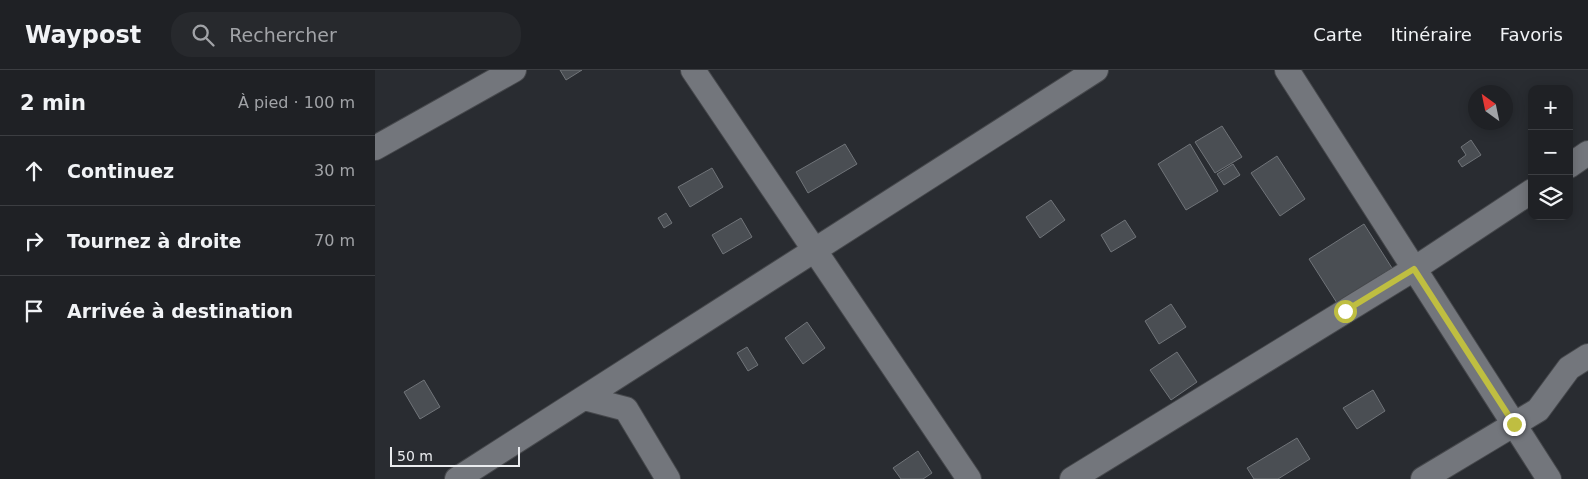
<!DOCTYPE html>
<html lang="fr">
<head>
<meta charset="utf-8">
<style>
	:root { --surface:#1f2125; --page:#27292d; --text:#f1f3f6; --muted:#a1a3a7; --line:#3c3e42 }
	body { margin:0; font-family:"DejaVu Sans",sans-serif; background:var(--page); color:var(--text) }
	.controls { position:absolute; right:15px; top:15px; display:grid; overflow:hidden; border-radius:10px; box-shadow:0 2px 12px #0003 }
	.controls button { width:45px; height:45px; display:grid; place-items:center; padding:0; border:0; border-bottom:1px solid var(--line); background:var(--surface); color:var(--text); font:25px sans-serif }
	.compass { position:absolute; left:1093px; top:15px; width:45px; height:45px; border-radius:50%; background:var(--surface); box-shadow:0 2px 12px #0003; rotate:327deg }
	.scale { position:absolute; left:15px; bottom:12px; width:130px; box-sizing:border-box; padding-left:5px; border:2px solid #eaecef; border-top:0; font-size:14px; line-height:18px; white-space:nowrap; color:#eaecef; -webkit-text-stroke:4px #292c31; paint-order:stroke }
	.stop { position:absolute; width:15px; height:15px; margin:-11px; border:4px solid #bfbe41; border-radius:50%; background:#fff }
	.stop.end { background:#bfbe41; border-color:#fff; box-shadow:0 1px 5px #0008 }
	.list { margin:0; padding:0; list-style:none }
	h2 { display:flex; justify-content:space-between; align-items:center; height:65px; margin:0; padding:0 20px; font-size:21px }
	h2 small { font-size:16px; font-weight:400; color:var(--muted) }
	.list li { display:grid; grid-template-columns:32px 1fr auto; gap:15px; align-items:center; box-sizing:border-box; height:70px; padding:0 20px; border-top:1px solid var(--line) }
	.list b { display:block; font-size:19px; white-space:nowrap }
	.list em { font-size:16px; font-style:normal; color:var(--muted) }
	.icon { flex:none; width:28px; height:28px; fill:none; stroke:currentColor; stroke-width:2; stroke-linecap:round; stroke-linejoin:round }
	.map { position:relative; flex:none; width:1213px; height:409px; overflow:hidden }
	header { display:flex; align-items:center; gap:30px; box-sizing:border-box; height:70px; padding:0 25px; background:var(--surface); border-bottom:1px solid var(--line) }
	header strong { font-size:24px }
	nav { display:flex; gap:28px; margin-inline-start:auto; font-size:18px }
	.search { width:350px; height:45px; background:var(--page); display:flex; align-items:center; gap:12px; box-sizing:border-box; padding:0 18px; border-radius:20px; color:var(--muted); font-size:19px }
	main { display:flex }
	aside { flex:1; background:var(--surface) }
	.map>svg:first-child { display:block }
</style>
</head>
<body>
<header>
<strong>Waypost</strong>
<div class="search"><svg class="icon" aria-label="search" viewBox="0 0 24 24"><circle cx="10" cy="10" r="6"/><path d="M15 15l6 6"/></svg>Rechercher</div>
<nav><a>Carte</a><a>Itinéraire</a><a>Favoris</a></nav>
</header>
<main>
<aside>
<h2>2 min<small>À pied · 100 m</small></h2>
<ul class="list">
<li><svg class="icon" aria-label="ahead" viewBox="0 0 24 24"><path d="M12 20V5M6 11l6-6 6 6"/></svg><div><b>Continuez</b></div><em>30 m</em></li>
<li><svg class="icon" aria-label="right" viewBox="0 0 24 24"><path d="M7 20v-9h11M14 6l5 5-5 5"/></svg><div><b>Tournez à droite</b></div><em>70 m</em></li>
<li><svg class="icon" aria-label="arrive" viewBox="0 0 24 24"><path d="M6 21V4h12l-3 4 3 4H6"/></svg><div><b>Arrivée à destination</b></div></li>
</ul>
</aside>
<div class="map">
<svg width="1213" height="409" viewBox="0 0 1213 409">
	<rect width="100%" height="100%" fill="#292c31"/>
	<!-- building -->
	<path fill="#4a4e53" stroke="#707479" d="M185,0H207L191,10Z
		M847,56L867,87L840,103L820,72Z
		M1096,70L1106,85L1087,97L1083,91L1091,85L1086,77Z
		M470,74L482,94L433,123L421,102Z
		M815,74L843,121L811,140L783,94Z
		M902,86L930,129L905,146L876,103Z
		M858,94L865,105L849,115L842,104Z
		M337,98L348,117L315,137L303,117Z
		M676,130L690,150L665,168L651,147Z
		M291,143L297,153L289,158L283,148Z
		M366,148L377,167L348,184L337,165Z
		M750,150L761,167L736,182L726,165Z
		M989,154L1017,198L962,233L934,189Z
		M796,234L811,257L784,274L770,251Z
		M432,252L450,278L428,294L410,268Z
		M372,277L383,295L373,301L362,283Z
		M802,282L822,312L796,330L775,300Z
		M49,310L65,337L45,349L29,322Z
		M998,320L1010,341L982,359L968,338Z
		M922,368L935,389L903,409H879L872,398Z
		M543,381L557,403L548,409H526L518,398Z"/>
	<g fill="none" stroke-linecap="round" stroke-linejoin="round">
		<!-- minor casing -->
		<g stroke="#46484c" stroke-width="26">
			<path id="minor" d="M318,0L594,409
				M912,0L1174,409
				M0,78L139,0
				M1194,96L1213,83
				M209,328L251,339L293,409
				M82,409L721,0
				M697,409L1039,199L1157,121
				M1048,409L1163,340L1194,298L1213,286"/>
		</g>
		<!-- minor -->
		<use href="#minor" stroke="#73767c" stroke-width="24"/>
	</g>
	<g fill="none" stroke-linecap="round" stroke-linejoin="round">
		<!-- route -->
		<path stroke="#bfbe41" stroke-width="6" d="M970,241L1039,199L1139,354"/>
	</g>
</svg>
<div class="controls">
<button>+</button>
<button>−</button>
<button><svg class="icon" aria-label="layers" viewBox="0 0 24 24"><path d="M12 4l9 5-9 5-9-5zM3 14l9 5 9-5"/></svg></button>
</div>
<svg class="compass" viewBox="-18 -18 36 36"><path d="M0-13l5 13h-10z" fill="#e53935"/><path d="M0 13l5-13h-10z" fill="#a1a3a7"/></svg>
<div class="scale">50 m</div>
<div class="stop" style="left:970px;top:241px"></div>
<div class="stop end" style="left:1139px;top:354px"></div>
</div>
</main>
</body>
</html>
